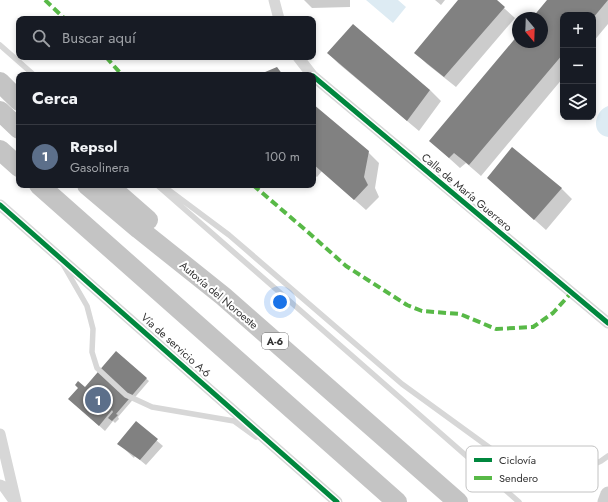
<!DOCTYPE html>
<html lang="es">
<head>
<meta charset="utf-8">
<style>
	:root { --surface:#171b24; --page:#20242c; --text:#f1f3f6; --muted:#9ea1a6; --line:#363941; --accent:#1a73e8 }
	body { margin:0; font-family:Jost,sans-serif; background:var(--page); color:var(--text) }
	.controls { position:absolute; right:12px; top:12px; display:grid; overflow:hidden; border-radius:8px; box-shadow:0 2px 6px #0003 }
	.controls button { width:36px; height:36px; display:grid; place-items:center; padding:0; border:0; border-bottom:1px solid var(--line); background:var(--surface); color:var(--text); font:20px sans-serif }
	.compass { position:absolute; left:512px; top:12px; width:36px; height:36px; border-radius:50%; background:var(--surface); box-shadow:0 2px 6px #0003; rotate:161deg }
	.you { position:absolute; left:280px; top:302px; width:14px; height:14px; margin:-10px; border:3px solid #fff; border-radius:50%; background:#1a73e8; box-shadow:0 0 0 6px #1a73e833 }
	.badge { display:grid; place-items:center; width:26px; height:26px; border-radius:50%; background:var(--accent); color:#fff; font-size:13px; font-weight:700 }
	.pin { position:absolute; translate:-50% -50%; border:2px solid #fff; box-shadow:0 1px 4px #0006 }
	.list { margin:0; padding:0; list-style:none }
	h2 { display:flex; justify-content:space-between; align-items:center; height:52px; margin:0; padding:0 16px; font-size:17px }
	h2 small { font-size:13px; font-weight:400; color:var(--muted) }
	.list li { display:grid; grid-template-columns:26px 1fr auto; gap:12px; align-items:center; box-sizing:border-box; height:64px; padding:0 16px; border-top:1px solid var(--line) }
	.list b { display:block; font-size:15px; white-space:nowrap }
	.list p { margin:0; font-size:13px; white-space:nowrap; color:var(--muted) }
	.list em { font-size:13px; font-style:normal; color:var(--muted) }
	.icon { flex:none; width:22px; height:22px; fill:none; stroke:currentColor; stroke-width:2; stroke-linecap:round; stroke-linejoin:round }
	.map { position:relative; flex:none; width:608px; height:502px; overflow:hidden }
	.search { position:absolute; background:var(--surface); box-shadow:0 2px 6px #0003; left:16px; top:16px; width:300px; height:44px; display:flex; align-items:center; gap:10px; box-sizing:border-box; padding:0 14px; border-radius:8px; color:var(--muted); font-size:15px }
	.panel { position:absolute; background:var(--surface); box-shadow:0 2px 6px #0003; left:16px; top:72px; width:300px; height:116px; border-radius:8px }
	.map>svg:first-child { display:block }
</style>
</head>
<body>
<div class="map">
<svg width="608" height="502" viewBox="0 0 608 502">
	<rect width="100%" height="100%" fill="#fff"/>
	<!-- water -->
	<path fill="#ddebf3" d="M366,0H398L406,7L393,23Z
		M608,106V137C590,134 594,111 608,106Z"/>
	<!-- shadow -->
	<path fill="#0003" d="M304,0H350V7L312,8Z
		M435,0H445L441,5Z
		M459,0H495L515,18L456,87L427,64L416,53Z
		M548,0H608V24L593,42V15H563V78L481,176L466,163L460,168L430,141L518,36V42H542V18H533Z
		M328,53L430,90L441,101L419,131L339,64Z
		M313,106L368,152L379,163L375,188L379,197L366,210L322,171L317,177L313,174Z
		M488,178L561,188L572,199L546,230Z
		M116,352L149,381L118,417L119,419L115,423L113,421L105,431L75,404L85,388Z
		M136,423L163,446L146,465L135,456L134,458L119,444Z"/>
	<!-- building -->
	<path fill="#818181" d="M458,0H497L505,7L444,77L414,53Z
		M547,0H608L593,18V15H563V54L469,165L454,153L449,158L429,141L518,35V42H542V18H532Z
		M353,24L430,90L407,121L327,53Z
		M277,67L283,75H258Z
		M313,104L369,151L364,177L368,185L354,200L313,164Z
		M512,147L562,188L534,220L487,178Z
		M116,351L147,378L116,414L118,415L112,421L108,418L113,412L112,410L99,426L68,399L78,388L75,385L78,381L85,387Z
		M136,421L158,439L140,460L117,444Z"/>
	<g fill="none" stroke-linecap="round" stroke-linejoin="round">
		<!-- lane -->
		<path stroke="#d7d7d7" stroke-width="5.5" d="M0,45L34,75
			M157,185L519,502
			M162,185L229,235L402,384L490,448L543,470L559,473L582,470L601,461L608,456
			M64,266L87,306L93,329L92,352L97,368L126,395L152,407L234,421L256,437"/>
		<!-- street -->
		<path stroke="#d7d7d7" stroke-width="11" d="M274,0L279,19
			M298,57L312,75
			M313,76L608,323
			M0,205L337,502
			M0,434L16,502
			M0,485L4,487L14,501"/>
		<!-- secondary -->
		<path stroke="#d0d0d0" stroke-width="15" d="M605,502L608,494"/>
		<!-- highway -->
		<path stroke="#c4c4c4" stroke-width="20" d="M0,82L19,101
			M0,111L19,129
			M0,150L19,167
			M39,185L397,502
			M87,185L139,229L223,296L458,502
			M108,185L148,220"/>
		<!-- quiet -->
		<path stroke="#58b947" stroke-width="4" stroke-dasharray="8 4" stroke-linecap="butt" d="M45,0L65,19
			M106,57L122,75
			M253,185L309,233L346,266L407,305L422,311L460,314L496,329L533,327L553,313L571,293"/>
		<!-- cycleway casing -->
		<g stroke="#fff" stroke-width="8">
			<path id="cycleway" d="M313,76L608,323
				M0,205L337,502"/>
		</g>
		<!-- cycleway -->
		<use href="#cycleway" stroke="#00873e" stroke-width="5"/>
	</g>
	<g text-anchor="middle" stroke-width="4" stroke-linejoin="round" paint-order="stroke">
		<!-- shield labels -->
		<rect fill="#fff" stroke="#707070" stroke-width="1" x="262" y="333" width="26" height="16" rx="3"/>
		<g font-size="10" font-weight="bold" fill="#333">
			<text x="275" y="345">A-6</text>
		</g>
		<!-- street labels -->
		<g font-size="11" fill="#333" stroke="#fff">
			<text transform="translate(467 192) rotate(40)" y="4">Calle de María Guerrero</text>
			<text transform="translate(219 295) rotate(40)" y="4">Autovía del Noroeste</text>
			<text transform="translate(176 345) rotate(42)" y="4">Vía de servicio A-6</text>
		</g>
	</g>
	<!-- legend -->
	<rect x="466" y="446" width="132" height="46" rx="6" fill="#fff" stroke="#c2c2c2" stroke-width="1"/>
	<rect x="474" y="458" width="18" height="4" fill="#00873e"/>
	<rect x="474" y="476" width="18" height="4" fill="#58b947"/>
	<g font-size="11" fill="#333">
		<text x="499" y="464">Ciclovía</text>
		<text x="499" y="482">Sendero</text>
	</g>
</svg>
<div class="controls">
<button>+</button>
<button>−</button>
<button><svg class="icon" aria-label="layers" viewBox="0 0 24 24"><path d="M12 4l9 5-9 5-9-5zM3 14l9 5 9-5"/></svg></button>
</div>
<svg class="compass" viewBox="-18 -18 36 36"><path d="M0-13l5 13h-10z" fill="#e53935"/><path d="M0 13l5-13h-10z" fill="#9ea1a6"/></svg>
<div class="you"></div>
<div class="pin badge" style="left:98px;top:400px;background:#5c6f8a">1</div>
<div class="search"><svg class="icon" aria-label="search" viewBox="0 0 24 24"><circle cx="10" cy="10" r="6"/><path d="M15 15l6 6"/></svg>Buscar aquí</div>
<section class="panel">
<h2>Cerca<small></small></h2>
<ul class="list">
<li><span class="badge" style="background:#5c6f8a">1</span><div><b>Repsol</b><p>Gasolinera</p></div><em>100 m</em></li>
</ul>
</section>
</div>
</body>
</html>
